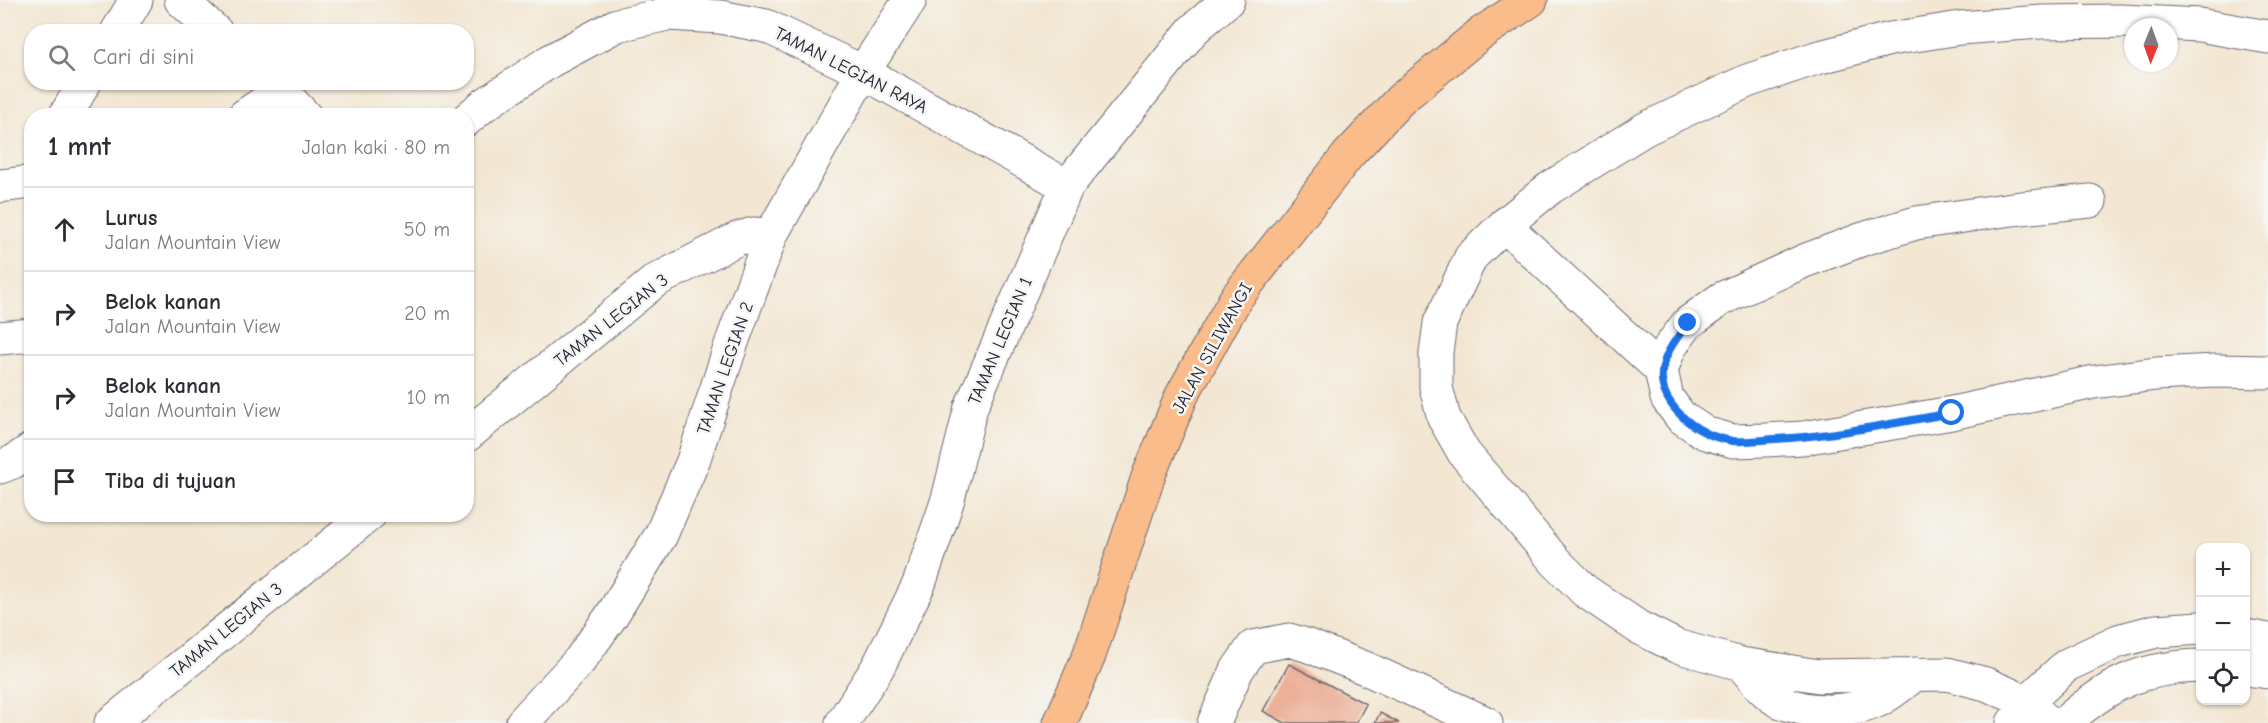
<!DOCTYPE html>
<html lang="id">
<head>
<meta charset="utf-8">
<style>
	:root { --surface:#fff; --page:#f7f7f7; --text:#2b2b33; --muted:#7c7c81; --line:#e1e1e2 }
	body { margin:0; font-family:"Comic Neue",sans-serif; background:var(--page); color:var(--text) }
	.controls { position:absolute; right:18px; bottom:18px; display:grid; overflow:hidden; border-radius:12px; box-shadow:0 2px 4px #0004 }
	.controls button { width:54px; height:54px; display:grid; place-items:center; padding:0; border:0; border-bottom:2px solid var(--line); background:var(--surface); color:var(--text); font:30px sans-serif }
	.compass { position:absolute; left:2124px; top:18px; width:54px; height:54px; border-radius:50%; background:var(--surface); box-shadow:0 2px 4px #0004; rotate:181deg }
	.stop { position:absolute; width:18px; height:18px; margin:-14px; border:4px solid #1a73e8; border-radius:50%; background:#fff }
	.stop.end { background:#1a73e8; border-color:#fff; box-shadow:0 2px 6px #0008 }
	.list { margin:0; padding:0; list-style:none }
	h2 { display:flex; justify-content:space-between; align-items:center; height:78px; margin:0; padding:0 24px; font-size:26px }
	h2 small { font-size:20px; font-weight:400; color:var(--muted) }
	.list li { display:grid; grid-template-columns:39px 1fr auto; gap:18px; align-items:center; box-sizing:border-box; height:84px; padding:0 24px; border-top:2px solid var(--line) }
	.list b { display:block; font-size:22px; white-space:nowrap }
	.list p { margin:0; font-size:20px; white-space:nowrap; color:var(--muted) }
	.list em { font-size:20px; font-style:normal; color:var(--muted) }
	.icon { flex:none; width:33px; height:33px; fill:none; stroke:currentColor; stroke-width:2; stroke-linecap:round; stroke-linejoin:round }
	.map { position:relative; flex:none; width:2268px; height:723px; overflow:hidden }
	.search { position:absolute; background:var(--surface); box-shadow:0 2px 4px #0004; left:24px; top:24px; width:450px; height:66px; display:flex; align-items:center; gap:15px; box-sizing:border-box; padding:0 21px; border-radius:24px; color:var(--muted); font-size:22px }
	.panel { position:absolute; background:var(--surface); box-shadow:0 2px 4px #0004; left:24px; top:108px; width:450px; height:414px; border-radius:24px }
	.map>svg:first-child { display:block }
</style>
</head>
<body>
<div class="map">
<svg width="2268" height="723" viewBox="0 0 2268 723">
	<rect width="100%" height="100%" fill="#f6f6f2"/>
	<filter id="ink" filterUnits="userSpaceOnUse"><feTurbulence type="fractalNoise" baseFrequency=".0167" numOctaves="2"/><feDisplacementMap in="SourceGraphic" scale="12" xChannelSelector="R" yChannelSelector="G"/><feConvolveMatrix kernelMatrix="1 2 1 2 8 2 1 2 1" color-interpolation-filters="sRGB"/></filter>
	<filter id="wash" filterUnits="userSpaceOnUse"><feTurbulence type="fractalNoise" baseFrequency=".008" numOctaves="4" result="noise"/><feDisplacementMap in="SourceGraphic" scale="24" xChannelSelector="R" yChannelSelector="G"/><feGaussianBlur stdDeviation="1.35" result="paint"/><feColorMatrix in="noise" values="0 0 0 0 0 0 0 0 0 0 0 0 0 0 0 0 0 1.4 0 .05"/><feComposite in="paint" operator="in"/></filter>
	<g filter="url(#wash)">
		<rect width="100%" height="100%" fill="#f3e6d2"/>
		<g id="blocks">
			<!-- building -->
			<path fill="#ecaf98" d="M1289,664L1366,704L1356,723H1285L1263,711Z
				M1380,713L1399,723H1375Z"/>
		</g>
	</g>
	<g filter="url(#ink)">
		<use href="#blocks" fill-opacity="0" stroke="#6b6770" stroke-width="1.5"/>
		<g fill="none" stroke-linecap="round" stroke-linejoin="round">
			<!-- street casing -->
			<g stroke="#6b6770" stroke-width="35">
				<path id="street" d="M181,0L216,32
					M117,32L136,0
					M273,82L305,116
					M65,116L85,82
					M244,116L282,90
					M466,120L484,105L550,61L617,25L668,14L720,17L766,26L863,72L1067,186
					M0,186L32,182
					M2090,201L2012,209L1916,223L1863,239L1804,261L1721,299L1688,323L1670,347L1661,370L1667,398L1681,417L1705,433L1733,441L1766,440L1803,438L1952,413L2094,382L2156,374L2216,371L2268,372
					M1504,225L1661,370
					M0,338L32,335
					M466,436L655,281L737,239L753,234L771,235
					M0,467L13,462L32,449
					M2246,636L2268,640
					M1741,664C1753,677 1765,695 1781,702C1810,714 1849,714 1877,701C1891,694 1903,684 1915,674
					M2246,669L2268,672
					M111,723L370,514
					M522,723L580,660L612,615L661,535L693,461L731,345L771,235L863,72L910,0
					M842,723L878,667L919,584L948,499L971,407L1067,186L1193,30L1228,0
					M1214,723L1237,670L1253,647L1289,640L1306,645L1365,668L1486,723
					M2013,723L2027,702L2067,665L2118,641L2156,631L2200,628
					M2048,723L2027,702L1986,684L1947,674L1819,676L1741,664L1676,646L1638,627L1585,591L1555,561L1464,453L1444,418L1436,387V353L1440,323L1471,257L1504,225L1550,188L1645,129L1747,81L1816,58L1890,39L1960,28L2042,22L2121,21L2199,25L2268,37
					M2064,723C2111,683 2139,668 2200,666"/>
			</g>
			<!-- primary casing -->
			<g stroke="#6b6770" stroke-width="35">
				<path id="primary" d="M1060,723L1089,656L1148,477L1182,395L1236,298L1348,155L1401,99L1480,34L1531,0"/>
			</g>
			<!-- street -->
			<use href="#street" stroke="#fff" stroke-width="33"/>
			<!-- primary -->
			<use href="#primary" stroke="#f9bc8a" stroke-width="33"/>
		</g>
	</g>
	<g fill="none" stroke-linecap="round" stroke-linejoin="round" filter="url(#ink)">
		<!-- route -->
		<path stroke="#1a73e8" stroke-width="8" d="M1688,323C1669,348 1649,374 1672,405C1686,424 1709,438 1733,441C1747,442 1761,440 1775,439C1834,436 1893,423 1952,413"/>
	</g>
	<g text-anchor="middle" stroke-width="5" stroke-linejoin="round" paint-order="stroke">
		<!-- street labels -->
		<g font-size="18" fill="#22223b" stroke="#f6f6f2">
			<text transform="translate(851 70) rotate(27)" y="6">TAMAN LEGIAN RAYA</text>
			<text transform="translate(611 320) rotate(-38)" y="6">TAMAN LEGIAN 3</text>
			<text transform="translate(1000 341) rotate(-67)" y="6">TAMAN LEGIAN 1</text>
			<text transform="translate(1212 348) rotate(-61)" y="6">JALAN SILIWANGI</text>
			<text transform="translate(725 368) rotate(-71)" y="6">TAMAN LEGIAN 2</text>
			<text transform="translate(226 630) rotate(-39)" y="6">TAMAN LEGIAN 3</text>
		</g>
	</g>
</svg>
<div class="controls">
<button>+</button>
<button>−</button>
<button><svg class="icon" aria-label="locate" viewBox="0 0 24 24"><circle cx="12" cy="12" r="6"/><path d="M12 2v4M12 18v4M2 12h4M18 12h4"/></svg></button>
</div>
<svg class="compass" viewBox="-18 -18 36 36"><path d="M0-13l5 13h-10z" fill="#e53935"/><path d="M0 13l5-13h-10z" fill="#7c7c81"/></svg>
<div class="stop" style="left:1952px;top:413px"></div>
<div class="stop end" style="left:1688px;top:323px"></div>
<div class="search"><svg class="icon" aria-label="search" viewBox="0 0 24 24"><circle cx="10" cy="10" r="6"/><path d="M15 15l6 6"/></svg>Cari di sini</div>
<section class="panel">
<h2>1 mnt<small>Jalan kaki · 80 m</small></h2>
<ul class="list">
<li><svg class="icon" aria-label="ahead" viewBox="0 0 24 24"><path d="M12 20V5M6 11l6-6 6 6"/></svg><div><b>Lurus</b><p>Jalan Mountain View</p></div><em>50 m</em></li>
<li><svg class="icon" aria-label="right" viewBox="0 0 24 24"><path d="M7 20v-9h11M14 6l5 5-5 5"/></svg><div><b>Belok kanan</b><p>Jalan Mountain View</p></div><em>20 m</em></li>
<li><svg class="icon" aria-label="right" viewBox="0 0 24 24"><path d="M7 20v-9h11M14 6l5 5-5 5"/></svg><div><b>Belok kanan</b><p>Jalan Mountain View</p></div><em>10 m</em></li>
<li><svg class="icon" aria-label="arrive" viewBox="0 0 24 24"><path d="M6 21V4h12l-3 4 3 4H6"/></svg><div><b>Tiba di tujuan</b></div></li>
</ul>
</section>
</div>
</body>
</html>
